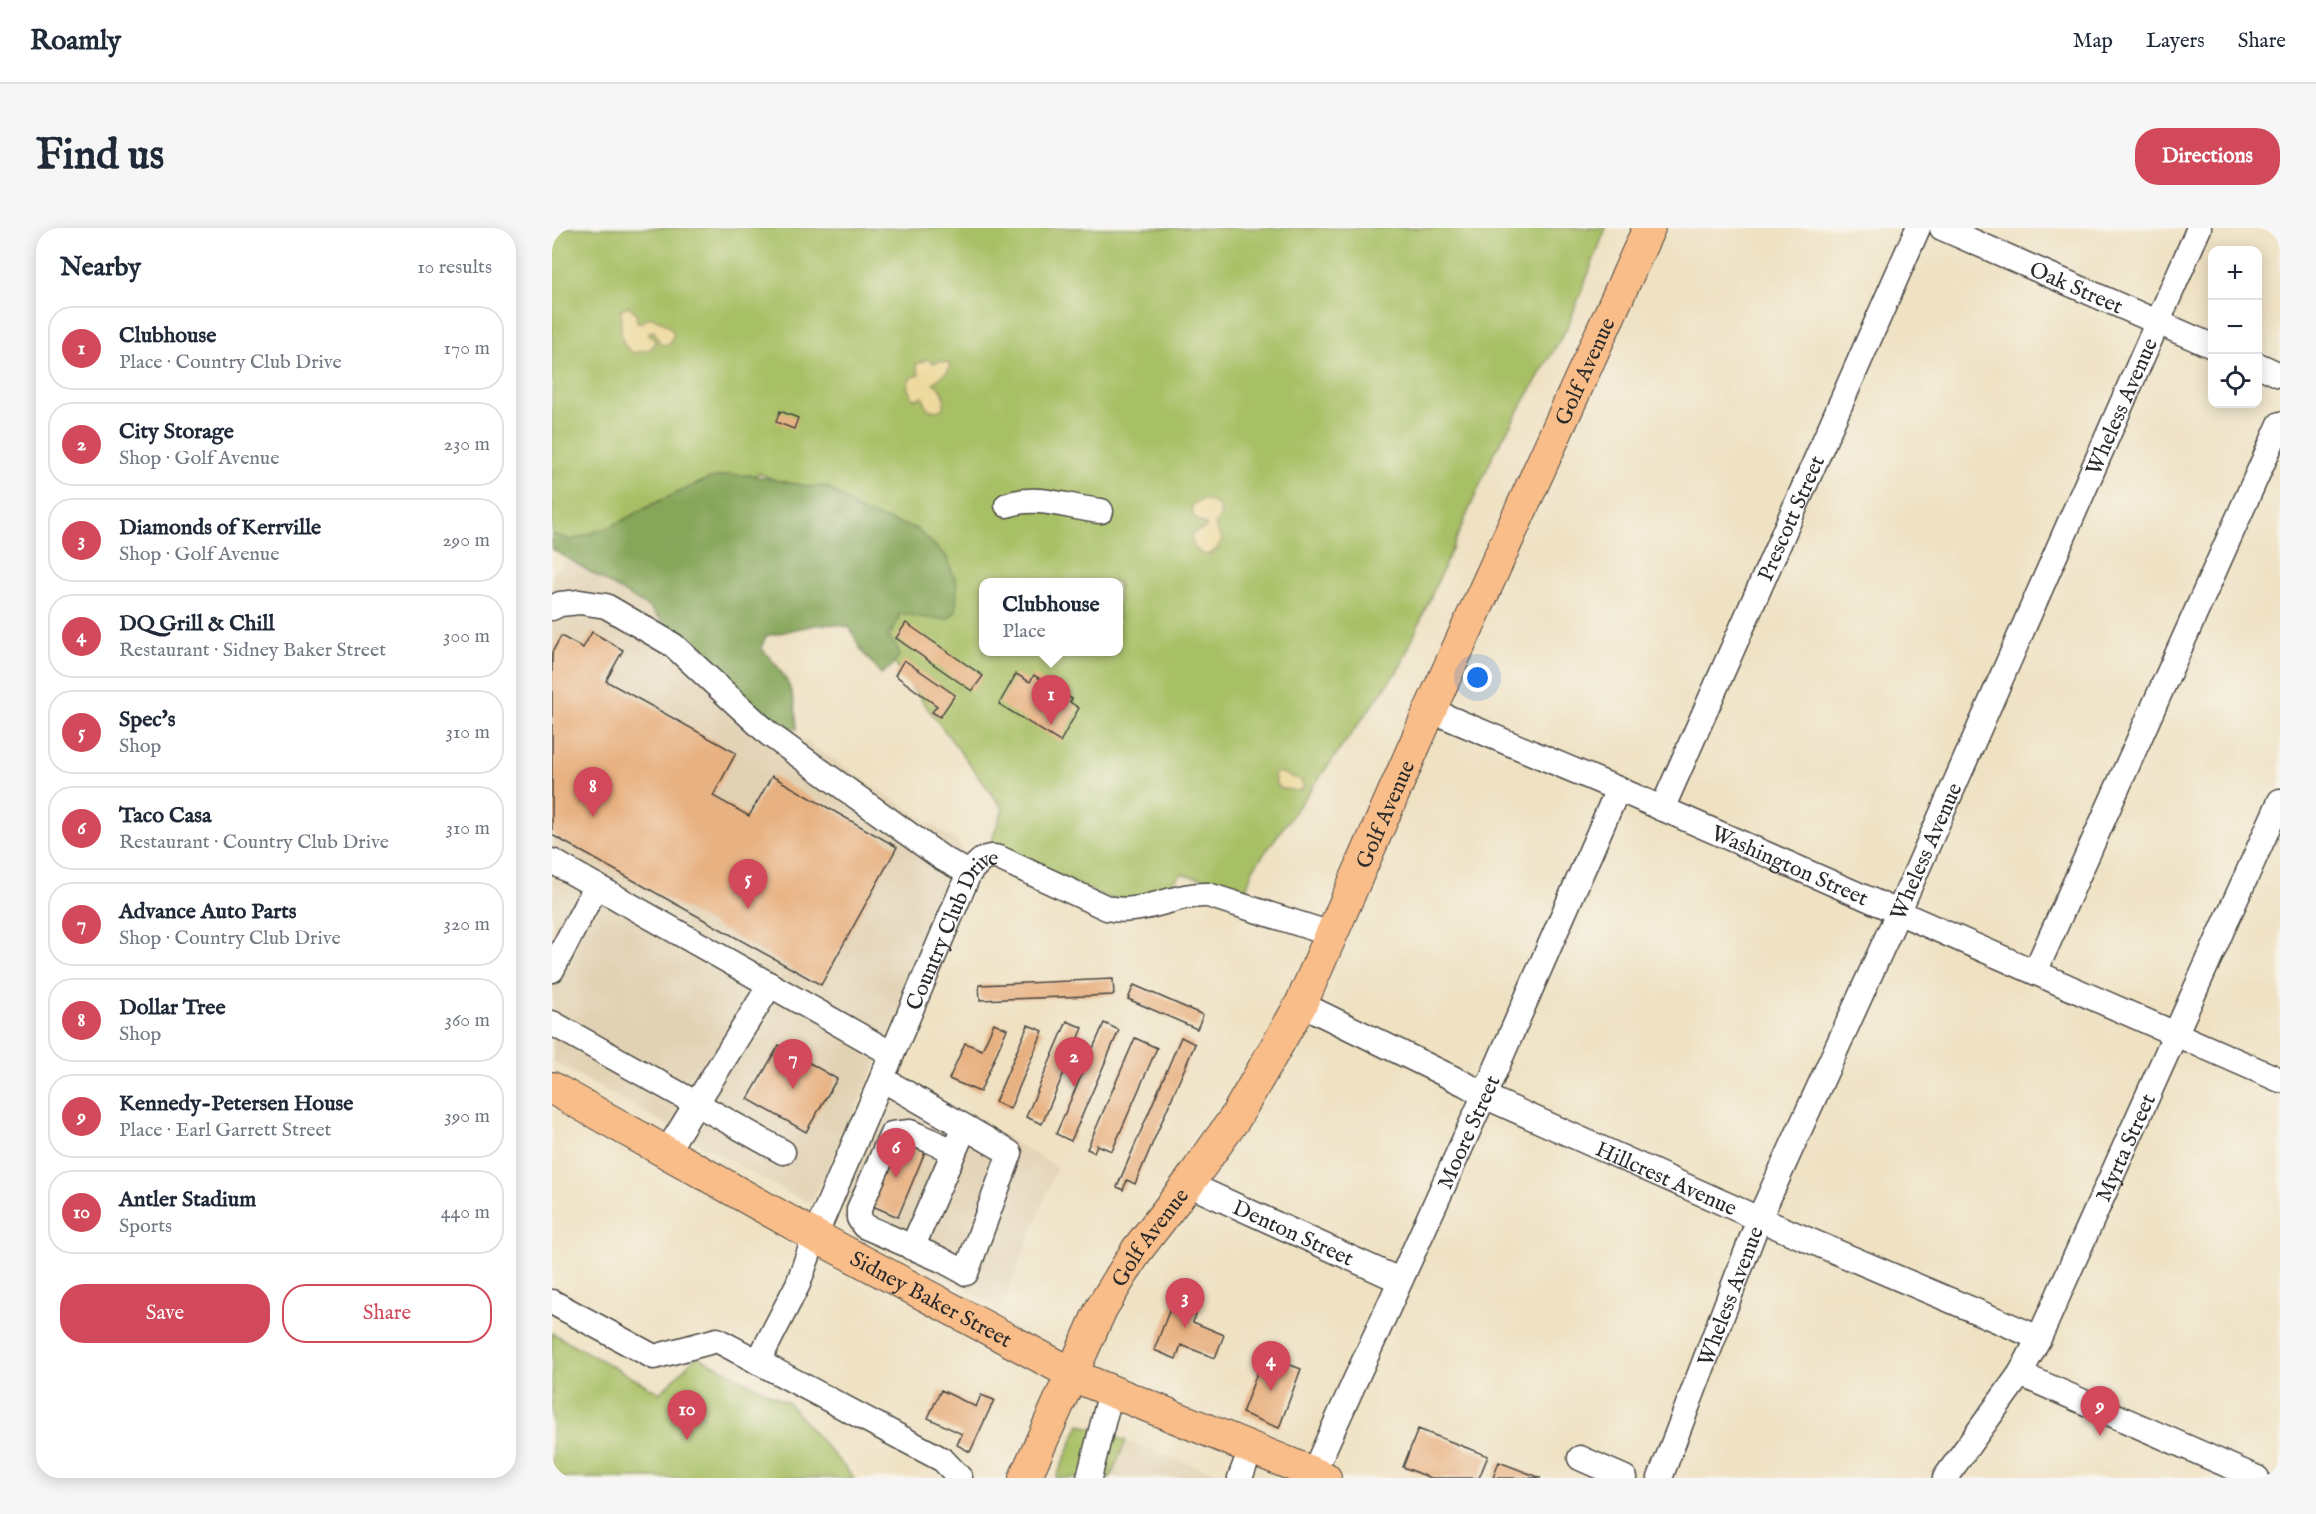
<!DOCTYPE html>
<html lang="en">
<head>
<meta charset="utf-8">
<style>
	:root { --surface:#fff; --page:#f6f6f7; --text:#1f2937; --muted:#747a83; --line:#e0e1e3; --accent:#d1495b }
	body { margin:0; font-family:"IM FELL English",serif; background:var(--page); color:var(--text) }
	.controls { position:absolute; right:18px; top:18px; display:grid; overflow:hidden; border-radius:12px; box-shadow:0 3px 15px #0003 }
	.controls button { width:54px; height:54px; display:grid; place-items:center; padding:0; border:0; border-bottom:2px solid var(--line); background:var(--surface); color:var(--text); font:30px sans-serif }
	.you { position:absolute; left:926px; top:450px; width:21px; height:21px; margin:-15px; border:4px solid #fff; border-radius:50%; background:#1a73e8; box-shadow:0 0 0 9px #1a73e833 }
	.badge { display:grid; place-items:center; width:39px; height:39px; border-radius:50%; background:var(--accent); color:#fff; font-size:20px; font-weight:700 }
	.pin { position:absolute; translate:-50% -50px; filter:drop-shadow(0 2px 3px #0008) }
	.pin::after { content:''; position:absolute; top:32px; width:21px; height:18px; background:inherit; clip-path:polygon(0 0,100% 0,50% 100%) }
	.popup { position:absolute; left:427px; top:350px; width:144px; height:78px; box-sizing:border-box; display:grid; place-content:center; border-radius:12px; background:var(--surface); filter:drop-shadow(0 2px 4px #0005); font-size:20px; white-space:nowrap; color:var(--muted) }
	.popup b { font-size:22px; color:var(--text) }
	.popup::after { content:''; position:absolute; left:50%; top:100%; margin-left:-12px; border:12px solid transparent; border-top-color:var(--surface) }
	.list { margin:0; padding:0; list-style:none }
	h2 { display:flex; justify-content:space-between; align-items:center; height:78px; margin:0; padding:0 24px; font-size:26px }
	h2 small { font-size:20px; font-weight:400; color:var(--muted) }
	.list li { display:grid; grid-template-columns:39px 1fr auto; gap:18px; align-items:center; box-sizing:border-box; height:84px; margin:0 12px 12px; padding:0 12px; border:2px solid var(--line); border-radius:24px }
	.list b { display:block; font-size:22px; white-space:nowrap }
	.list p { margin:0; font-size:20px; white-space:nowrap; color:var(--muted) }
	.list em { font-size:20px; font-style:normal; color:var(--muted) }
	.actions { display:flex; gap:12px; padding:18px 24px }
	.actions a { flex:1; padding:14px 0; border:2px solid var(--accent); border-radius:24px; text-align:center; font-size:21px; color:var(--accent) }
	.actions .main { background:var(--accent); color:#fff }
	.icon { flex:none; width:33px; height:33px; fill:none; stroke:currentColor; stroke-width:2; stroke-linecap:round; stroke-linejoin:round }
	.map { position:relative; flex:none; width:1728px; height:1250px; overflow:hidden; border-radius:24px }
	header { display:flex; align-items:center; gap:36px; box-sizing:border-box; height:84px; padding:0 30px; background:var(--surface); border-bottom:2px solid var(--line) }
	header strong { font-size:28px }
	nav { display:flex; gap:33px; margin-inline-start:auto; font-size:21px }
	.intro { display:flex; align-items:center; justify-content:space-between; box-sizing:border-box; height:144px; padding:0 36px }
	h1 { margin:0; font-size:42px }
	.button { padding:15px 27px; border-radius:24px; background:var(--accent); color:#fff; font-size:21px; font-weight:700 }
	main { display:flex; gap:36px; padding:0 36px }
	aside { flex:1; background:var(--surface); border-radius:24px; box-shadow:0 3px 15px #0003 }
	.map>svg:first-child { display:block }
</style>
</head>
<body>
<header>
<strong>Roamly</strong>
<nav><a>Map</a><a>Layers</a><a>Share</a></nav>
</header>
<div class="intro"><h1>Find us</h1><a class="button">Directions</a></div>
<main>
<aside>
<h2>Nearby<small>10 results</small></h2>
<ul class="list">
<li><span class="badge">1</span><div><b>Clubhouse</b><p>Place · Country Club Drive</p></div><em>170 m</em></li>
<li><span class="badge">2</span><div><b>City Storage</b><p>Shop · Golf Avenue</p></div><em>230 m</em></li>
<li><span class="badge">3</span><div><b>Diamonds of Kerrville</b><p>Shop · Golf Avenue</p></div><em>290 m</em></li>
<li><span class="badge">4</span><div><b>DQ Grill &amp; Chill</b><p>Restaurant · Sidney Baker Street</p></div><em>300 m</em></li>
<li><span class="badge">5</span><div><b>Spec's</b><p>Shop</p></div><em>310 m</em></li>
<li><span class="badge">6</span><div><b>Taco Casa</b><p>Restaurant · Country Club Drive</p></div><em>310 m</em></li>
<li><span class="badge">7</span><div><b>Advance Auto Parts</b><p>Shop · Country Club Drive</p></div><em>320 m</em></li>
<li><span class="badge">8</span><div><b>Dollar Tree</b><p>Shop</p></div><em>360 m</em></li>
<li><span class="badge">9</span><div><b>Kennedy-Petersen House</b><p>Place · Earl Garrett Street</p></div><em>390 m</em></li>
<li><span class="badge">10</span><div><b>Antler Stadium</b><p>Sports</p></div><em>440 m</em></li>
</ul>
<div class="actions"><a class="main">Save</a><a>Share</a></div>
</aside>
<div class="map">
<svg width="1728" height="1250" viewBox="0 0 1728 1250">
	<rect width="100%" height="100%" fill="#f7f3e8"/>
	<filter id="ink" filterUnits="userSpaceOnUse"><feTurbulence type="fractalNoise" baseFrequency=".0167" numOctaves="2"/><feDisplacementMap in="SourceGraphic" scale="12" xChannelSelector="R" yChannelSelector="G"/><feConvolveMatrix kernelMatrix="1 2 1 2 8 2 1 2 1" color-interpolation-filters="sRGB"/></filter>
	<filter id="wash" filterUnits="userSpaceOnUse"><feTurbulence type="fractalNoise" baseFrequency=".008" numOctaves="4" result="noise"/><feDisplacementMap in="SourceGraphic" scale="24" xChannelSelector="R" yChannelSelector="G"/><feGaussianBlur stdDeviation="1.35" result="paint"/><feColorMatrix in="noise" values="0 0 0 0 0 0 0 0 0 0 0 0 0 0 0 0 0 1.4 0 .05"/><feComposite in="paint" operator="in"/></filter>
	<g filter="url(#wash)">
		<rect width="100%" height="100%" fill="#efe1c2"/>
		<!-- built -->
		<path fill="#e2d2b4" d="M16,332L96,379L119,401L136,413L160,439L228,496L406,614L410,621L404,656L295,902L260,973L257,974L242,968L0,833V347Z
			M343,846L505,939L450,1081L291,993L289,980Z
			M574,1213L679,1250H558Z"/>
		<!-- green -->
		<path fill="#a8c065" stroke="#6a7648" stroke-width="1.5" fill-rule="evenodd" d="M0,0H1054L1016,98L942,225L848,439L701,641L694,661L630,646L607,665L587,671L556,670L438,617L451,581L332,422L379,318L207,245L113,287L0,320ZM432,354H566V424H432Z
			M0,1105L108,1165L145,1128L236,1175L302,1250H0Z
			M528,1196L574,1213L558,1250H504Z"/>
		<!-- forest -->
		<path fill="#86a65a" stroke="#586842" stroke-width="1.5" d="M178,247H198L259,259L274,258L310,284L365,301L394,328L405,356L404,383L396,391L372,390L348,385L343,398L335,408L344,417L348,426L340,438L329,446L309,422L298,400C269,390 243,403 214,408L209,420C235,446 244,464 245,501H237L222,496L160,439L136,413L119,401L96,379L0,321V306L20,312L60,298L101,276L158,250Z"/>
		<!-- sand -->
		<path fill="#eeda9e" stroke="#8c8264" stroke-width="1.5" d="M77,78L84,85L85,94H90L98,89C107,91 118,97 122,105L118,116L109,117L102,103L97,104V107L104,113L99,121L82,125C64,117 70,96 69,81Z
			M376,131L381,135L389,133L397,135L398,139L395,144L381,155C390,159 396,170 390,181L385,183L376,181L370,168L365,171L361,170L355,159L358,150L367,147L364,136Z
			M652,271L666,277L669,286L663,298L670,311C661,333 644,331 639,308L643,304L654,300V297L643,291L639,280L642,275Z
			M727,544L749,552L752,561L744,563L728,560L724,556L722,546Z"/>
		<g id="blocks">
			<!-- building -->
			<path fill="#e8b181" d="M228,183L246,190L242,201L224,194Z
				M354,395L431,448L420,463L344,410Z
				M40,404L71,422L54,453L184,525L161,568L197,588L220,548L345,619L269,757L0,607V425L9,408L31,420Z
				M352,432L403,467L388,489L380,484L385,478L343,447Z
				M464,446L478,454L482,447L520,471L518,474L527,480L508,514L447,476Z
				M561,751L562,767L428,772L427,757Z
				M582,757L651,787L645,801L576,771Z
				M515,793L531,800L490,896L474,889Z
				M442,795L455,801L428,864L397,851L413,815L430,822Z
				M552,795L567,802L519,913L504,906Z
				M476,797L491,803L458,881L443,874Z
				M629,809L643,816L583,956L575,952L571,962L565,959Z
				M583,810L605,820L560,923L545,917L542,924L535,921Z
				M227,817L285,851L254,904L196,871Z
				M343,911L373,924L346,989L316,976Z
				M621,1073L645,1084L641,1094L672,1107L663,1130L629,1117L624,1131L602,1122Z
				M712,1127L749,1141L727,1200L690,1185Z
				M389,1162L424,1179L429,1167L442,1172L418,1224L405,1217L410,1206L376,1190Z
				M866,1201L936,1228L927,1250H879L851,1239Z
				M947,1234L989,1250H941Z"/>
		</g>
	</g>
	<g filter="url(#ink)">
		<use href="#blocks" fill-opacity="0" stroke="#484642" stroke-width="1.5"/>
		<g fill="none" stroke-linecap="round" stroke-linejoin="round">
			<!-- minor casing -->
			<g stroke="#484642" stroke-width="27">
				<g id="minor">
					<path id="s1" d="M1390,0L1660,118"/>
					<path d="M1706,137L1728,147"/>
					<path d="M455,277C486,266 517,280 549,283"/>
					<path d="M0,380L8,376L28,374L54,378L121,417L217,506L390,630L417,645"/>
					<path id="s2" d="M878,482L1066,561L1728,852"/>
					<path id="s3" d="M1110,581L1366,0"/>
					<path d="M0,633L340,826"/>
					<path d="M0,742L44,658"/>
					<path d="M1483,744L1728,196"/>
					<path id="s4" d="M749,776L915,857L932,868L1207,991L1487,1110"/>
					<path d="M0,795L231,924"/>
					<path d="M330,851L458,925L414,1045L390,1032L312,998L307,990V981L340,906L358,904L402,923"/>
					<path d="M115,923L218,757"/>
					<path id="s5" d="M636,956L847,1052"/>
					<path d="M360,1020L408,910"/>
					<path d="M0,1074L102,1129L165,1112L391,1232L408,1250"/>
					<path id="s6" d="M206,1134L246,1056L263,1008L417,645C427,634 432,626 447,630L555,680C591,688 622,665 656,667L779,706"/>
					<path d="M1468,1146L1705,1250"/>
					<path d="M1028,1230L1073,1250"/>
					<path d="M537,1250L559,1163"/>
					<path d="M688,1250L699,1221"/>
					<path id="s7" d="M759,1250L932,868L1066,561"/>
					<path id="s8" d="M1108,1250L1207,991L1346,685L1647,0"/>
					<path id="s9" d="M1393,1250L1468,1146L1487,1110L1728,573"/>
				</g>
			</g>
			<!-- major casing -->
			<g stroke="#484642" stroke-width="34">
				<g id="major">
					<path id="s10" d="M0,860L263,1008L532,1152L773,1250"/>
					<path id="s11" d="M473,1250L549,1081L585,1022L636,956L683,890L749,776L878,482L1097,0"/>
				</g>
			</g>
			<!-- minor -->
			<use href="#minor" stroke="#fff" stroke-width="24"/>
			<!-- major -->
			<use href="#major" stroke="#f8bd89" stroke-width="32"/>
		</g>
	</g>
	<g text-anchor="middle" stroke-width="5" stroke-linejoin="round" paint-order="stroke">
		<!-- street labels -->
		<g font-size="22" fill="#2b2b2b" stroke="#f7f3e8">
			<text dy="8" stroke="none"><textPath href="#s1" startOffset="147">Oak Street</textPath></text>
			<text dy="8" stroke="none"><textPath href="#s11" startOffset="1244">Golf Avenue</textPath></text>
			<text dy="8" stroke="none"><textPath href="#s8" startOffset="1167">Wheless Avenue</textPath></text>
			<text dy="8" stroke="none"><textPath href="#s3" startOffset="318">Prescott Street</textPath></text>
			<text dy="8" stroke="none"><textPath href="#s11" startOffset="758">Golf Avenue</textPath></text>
			<text dy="8" stroke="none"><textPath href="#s8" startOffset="681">Wheless Avenue</textPath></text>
			<text dy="8" stroke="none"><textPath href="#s2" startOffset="392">Washington Street</textPath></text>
			<text dy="8" stroke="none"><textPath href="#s6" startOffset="477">Country Club Drive</textPath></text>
			<text dy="8" stroke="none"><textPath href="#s7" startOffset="380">Moore Street</textPath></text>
			<text dy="8" stroke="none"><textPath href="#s9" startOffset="378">Myrta Street</textPath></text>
			<text dy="8" stroke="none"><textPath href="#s4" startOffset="405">Hillcrest Avenue</textPath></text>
			<text dy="8" stroke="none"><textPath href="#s5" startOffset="116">Denton Street</textPath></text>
			<text dy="8" stroke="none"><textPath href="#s11" startOffset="272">Golf Avenue</textPath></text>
			<text dy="8" stroke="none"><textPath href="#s8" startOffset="195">Wheless Avenue</textPath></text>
			<text dy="8" stroke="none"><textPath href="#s10" startOffset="434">Sidney Baker Street</textPath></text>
		</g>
	</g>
</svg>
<div class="controls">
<button>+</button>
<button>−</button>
<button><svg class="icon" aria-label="locate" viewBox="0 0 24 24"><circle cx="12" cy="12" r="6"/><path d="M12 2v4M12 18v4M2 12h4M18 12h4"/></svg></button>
</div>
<div class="you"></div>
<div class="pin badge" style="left:499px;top:497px">1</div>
<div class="popup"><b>Clubhouse</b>Place</div>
<div class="pin badge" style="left:522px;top:859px">2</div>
<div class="pin badge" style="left:633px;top:1100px">3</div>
<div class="pin badge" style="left:719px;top:1163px">4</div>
<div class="pin badge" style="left:196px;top:681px">5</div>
<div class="pin badge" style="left:344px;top:950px">6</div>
<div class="pin badge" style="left:241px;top:861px">7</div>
<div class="pin badge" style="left:41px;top:589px">8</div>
<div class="pin badge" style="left:1548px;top:1208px">9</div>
<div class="pin badge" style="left:135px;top:1212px">10</div>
</div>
</main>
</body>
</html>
